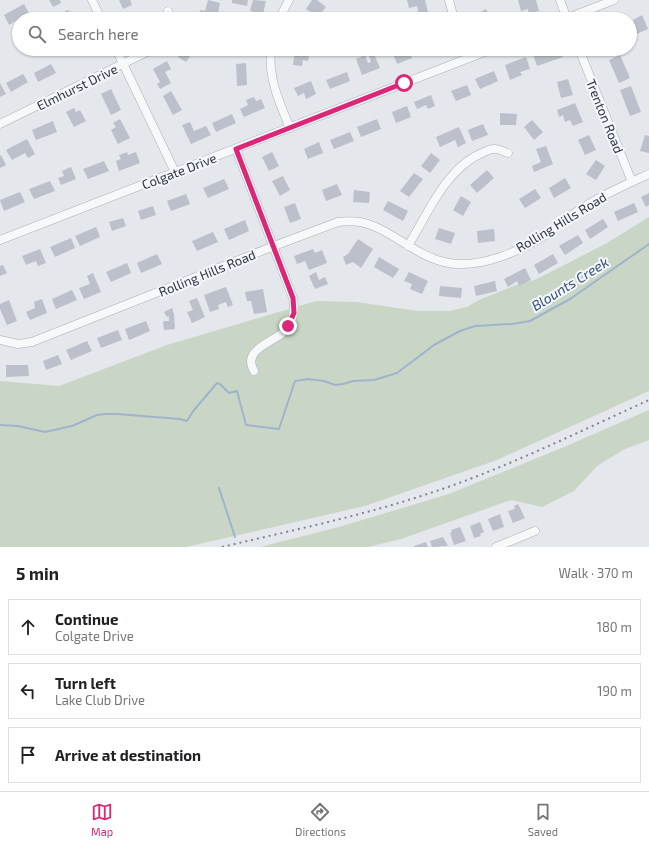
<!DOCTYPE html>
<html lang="en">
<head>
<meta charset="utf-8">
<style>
	:root { --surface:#fff; --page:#f2f2f2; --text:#202124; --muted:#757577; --line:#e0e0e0; --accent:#db2777 }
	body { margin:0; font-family:"Exo 2",sans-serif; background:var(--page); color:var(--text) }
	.stop { position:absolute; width:12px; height:12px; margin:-9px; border:3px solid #db2777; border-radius:50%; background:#fff }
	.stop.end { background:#db2777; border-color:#fff; box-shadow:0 1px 4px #0008 }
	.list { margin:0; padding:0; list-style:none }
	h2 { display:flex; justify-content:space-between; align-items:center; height:52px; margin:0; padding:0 16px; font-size:17px }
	h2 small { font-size:13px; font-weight:400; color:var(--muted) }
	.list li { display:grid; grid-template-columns:26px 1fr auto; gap:12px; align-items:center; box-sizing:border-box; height:56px; margin:0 8px 8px; padding:0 8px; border:1px solid var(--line); border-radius:0px }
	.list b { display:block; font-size:15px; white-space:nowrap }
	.list p { margin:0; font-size:13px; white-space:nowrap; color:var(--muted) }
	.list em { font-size:13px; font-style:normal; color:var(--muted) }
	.icon { flex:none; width:22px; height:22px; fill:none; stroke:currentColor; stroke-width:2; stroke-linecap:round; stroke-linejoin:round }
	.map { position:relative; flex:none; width:649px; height:547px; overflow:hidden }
	.search { position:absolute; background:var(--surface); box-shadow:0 1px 3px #0004; left:12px; right:12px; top:12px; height:44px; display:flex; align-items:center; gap:10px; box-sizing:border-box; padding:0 14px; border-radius:22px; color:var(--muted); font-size:15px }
	.sheet { height:244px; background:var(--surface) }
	nav { display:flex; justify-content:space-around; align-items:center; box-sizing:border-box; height:56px; border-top:1px solid var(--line); background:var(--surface); font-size:11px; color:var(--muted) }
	nav a { display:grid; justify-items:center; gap:2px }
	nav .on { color:var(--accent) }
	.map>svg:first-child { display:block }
</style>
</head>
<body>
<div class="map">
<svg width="649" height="547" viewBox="0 0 649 547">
	<rect width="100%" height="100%" fill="#e4e7ec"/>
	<!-- green -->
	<path fill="#c9d6c5" d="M649,217V391L497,460L365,506L186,547H0V381L59,386L167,345L316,301L357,302L418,311H449L467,307L479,300L521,283L535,280L607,243Z
		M649,410V440L623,450L597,466L574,491L542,507L511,500L401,539L368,547H260L339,527L449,494L564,447Z"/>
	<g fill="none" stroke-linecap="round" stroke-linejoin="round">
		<!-- stream -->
		<path stroke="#9fb4cc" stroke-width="2" d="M0,425L18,426L45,432L72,426L97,415L105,414H117L180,419L187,421L194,410L217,383L220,384L229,393L237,391L246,425L279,429L295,381L308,379L324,381L335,385L343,384L353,381L374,380L397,373L434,345L460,331L475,326L512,324L530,321L570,299L649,244
			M219,488L235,537"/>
	</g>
	<!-- building -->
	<path fill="#bbc0ca" d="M49,0H60L61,3L53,7Z
		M119,0H130L132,5L123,9Z
		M208,0L220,3L218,14L211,13L209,19H199L200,10L205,11Z
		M232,0H248L247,6L232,3Z
		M253,0L266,1L263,14L250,11Z
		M312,0H317L326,7L318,17L306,9Z
		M407,0H425L428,12L419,15L417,6L409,8Z
		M518,0H536L539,11L529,14L528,9L521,11Z
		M24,4L32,19H23L22,17L9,25L4,15Z
		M486,9L491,19H480L477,14Z
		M68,10L73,19H61L59,15Z
		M139,12L142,19H125Z
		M642,15L648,29L630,37V24L634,22L633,20Z
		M183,49H202L197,55L193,52L186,62L178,57Z
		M238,49L250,50L249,55L237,53Z
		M295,49L310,50L308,61L303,60L302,66L293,65Z
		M403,49H408L412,58L397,64L393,53Z
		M549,49H560L563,57L537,66L533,54Z
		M374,54L380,68L362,75L356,59L365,55L368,63L371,62L369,56Z
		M620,55L630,78L619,83L609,60Z
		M526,57L530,69L520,72L522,75L510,80L505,65Z
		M167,61L171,69L165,72L171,83L160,89L157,84L160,82L153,69Z
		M246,63L247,85L237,86L236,64Z
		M51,64L56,73L38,82L34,73Z
		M494,71L498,81L480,89L475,79Z
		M347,72L350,81L330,89L326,80Z
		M23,74L28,82L11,92L6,83Z
		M568,79L573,95L561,98L557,82Z
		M311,81L316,94L306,99L304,93L298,96L294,88Z
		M0,83L6,94L0,97Z
		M467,85L471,95L456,101L451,91Z
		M631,86L641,112L630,116L620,90Z
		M111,89L121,110L111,115L101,94Z
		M171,91L182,110L173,115L163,96Z
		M431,95L435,106L428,109L426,105L417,109L414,102Z
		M254,97L256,101L261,99L265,108L244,117L240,109L248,105L246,100Z
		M575,103L583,122L573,126L570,120L565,122L563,115L559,117L557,110Z
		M407,106L411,117L396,123L392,112Z
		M74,108L76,112L80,110L86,121L74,127L66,112Z
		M500,113L517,114L516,125H500Z
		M232,114L236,123L216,132L212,123Z
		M120,119L130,138L118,144L111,130L116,127L113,123Z
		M377,119L381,129L361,137L357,127Z
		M532,120L543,132L534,140L524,127Z
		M53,121L57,132L36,140L32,130Z
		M190,122L194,131L206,126L211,135L191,144L182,125Z
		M483,124L488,135L472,141L468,130Z
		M459,127L466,143L458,147L455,140L440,147L436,137Z
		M350,132L354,141L334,149L330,140Z
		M589,135L596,150L585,155L578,140Z
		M645,135L649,136V153L640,151Z
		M27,139L35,154L28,158L25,153L12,160L6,150Z
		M319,142L323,153L308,159L304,149Z
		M546,146L553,164L534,172L532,166L541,162L536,149Z
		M127,152L128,155L136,152L140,163L119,171L116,161L121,159L119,155Z
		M272,152L279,166L269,171L262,157Z
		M431,153L440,160L430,173L421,166Z
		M1,155L6,165L0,168V156Z
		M596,160L605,166L596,180L586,174Z
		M104,161L109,171L88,179L83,169Z
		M71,167L76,179L61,185L58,178L64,176L62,171Z
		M487,170L494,178L477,193L470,185Z
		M414,173L423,179L409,197L400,191Z
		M283,176L290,190L280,196L272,181Z
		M565,178L571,188L554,198L549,188Z
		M224,179L229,189L208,198L203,188Z
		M50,181L55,191L34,199L29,189Z
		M337,184L342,195L326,201L322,190Z
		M535,189L541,198L525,208L519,199Z
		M354,190L370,192L369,203L353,202Z
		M20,192L25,202L4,211L0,200Z
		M649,193V205L646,207L641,197Z
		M186,194L190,204L171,211L167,201Z
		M461,196L471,202L463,216L453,210Z
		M388,201L408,211L403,221L383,210Z
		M295,203L301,219L290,223L284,207Z
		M634,203L638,212L618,221L614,212Z
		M153,206L156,215L141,220L138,211Z
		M123,218L126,226L112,231L109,222Z
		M603,219L608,227L590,239L585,230Z
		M245,220L249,231L229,240L224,229Z
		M96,227L100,237L80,246L75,236Z
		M439,228L455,233L451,244L435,239Z
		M494,229L495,241L478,243L477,231Z
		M213,232L218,242L197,251L192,241Z
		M578,235L583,243L565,255L559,246Z
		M71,238L75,248L55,257L50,247Z
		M358,239L373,249L361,268L353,262L346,265L343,257L348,254Z
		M40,249L46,263L38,266L36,261L26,265L22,256Z
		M313,249L315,253L322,250L327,263L309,270L305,261L297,264L294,256Z
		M157,254L162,264L141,273L137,263Z
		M553,254L558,263L539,274L534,265Z
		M379,257L399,269L393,278L374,267Z
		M127,263L131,273L111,282L106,272Z
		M3,265L7,273L0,276V266Z
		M525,268L531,280L519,286L517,281L508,287L504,279Z
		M316,272L319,280L325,277L328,284L315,289L309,276Z
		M409,272L428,281L422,294L410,289L412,284L404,281Z
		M93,273L101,292L84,299L79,288L90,284L87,276Z
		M495,281L497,291L476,296L474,286Z
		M440,286L462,288L461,298L439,296Z
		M226,287L233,305L228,307L226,302L218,305L219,309L210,312L204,295Z
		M263,289L267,312L254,314L251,301H247L245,292Z
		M72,290L77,300L56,309L52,299Z
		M197,298L205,317L192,323L187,312L193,310L189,301Z
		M42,299L47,313L30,320L26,312L35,308L34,302Z
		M9,300L17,321L7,325L0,309V304Z
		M172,308L174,314L175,329L164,330L163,321H169V316L167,317L164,312Z
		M146,321L150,331L129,340L125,329Z
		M118,330L122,340L101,348L97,338Z
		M87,341L92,351L71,360L66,350Z
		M58,355L62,364L46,370L43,361Z
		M6,365H28L29,376L6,377Z
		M518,504L525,518L513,523L508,511L515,509L514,506Z
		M500,514L504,527L493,531L488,519Z
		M480,522L484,532L480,534L481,536L474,538L470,526Z
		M460,527L466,541L454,545L450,533L452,532L451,530Z
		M443,537L448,546L432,547L430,541Z
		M426,542L428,547H414V546Z"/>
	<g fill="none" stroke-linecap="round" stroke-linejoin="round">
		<!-- street casing -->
		<g stroke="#a9aeb7" stroke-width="9">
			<path id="street" d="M92,0L101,19
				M449,0L454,19
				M560,0L567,19
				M168,11L171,19
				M279,19L289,0
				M565,19L614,0
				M116,49L175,172
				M271,49C268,78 279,102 290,128
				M579,49L632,182
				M0,124L153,49
				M236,149L293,298C295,309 294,320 286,330C275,342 241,349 254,371
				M0,240L492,49
				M408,246C427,215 446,168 482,153C485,152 489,149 493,149C498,148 504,152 508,153
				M0,340L18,344L32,342L274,246L338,222C346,221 353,221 360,222C388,227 414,255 444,262C480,271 526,249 555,228C564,221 573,213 584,207C604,194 627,184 649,174
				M496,547L535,531"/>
		</g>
		<!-- street -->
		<use href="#street" stroke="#f7f8fa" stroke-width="8"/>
		<!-- rail -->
		<path stroke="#7d8696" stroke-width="2" stroke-dasharray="2 4" stroke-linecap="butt" d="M222,547C289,531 357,517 424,495C500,471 576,433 649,400"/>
	</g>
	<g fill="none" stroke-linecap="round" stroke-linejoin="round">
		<!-- route -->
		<path stroke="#db2777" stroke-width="5" d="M288,326L294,313L293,298L236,149L404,83"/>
	</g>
	<g text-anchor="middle" stroke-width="4" stroke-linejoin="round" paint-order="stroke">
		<!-- street labels -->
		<g font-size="13" fill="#2b3445" stroke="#f4f6f9">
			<text transform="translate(77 87) rotate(-26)" y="5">Elmhurst Drive</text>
			<text transform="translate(605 116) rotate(68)" y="5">Trenton Road</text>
			<text transform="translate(179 171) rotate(-21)" y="5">Colgate Drive</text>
			<text transform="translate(561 222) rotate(-31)" y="5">Rolling Hills Road</text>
			<text transform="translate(207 273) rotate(-22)" y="5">Rolling Hills Road</text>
		</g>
		<!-- water labels -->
		<g font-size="14" font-style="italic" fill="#34527a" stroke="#f4f6f9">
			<text transform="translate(570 284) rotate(-32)" y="5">Blounts Creek</text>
		</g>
	</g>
</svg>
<div class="stop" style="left:404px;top:83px"></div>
<div class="stop end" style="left:288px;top:326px"></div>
<div class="search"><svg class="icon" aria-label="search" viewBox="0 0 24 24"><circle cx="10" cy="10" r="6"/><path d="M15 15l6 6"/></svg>Search here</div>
</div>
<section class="sheet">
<h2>5 min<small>Walk · 370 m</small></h2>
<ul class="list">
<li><svg class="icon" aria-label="ahead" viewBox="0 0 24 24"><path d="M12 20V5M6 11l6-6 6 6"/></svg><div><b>Continue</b><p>Colgate Drive</p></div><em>180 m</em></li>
<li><svg class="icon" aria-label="left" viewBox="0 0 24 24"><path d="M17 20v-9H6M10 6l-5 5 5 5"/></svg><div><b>Turn left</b><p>Lake Club Drive</p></div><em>190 m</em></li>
<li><svg class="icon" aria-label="arrive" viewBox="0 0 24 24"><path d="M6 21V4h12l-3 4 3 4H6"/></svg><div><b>Arrive at destination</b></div></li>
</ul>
</section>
<nav>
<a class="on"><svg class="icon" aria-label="map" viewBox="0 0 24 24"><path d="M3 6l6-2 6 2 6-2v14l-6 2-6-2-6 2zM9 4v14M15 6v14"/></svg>Map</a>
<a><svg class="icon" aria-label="directions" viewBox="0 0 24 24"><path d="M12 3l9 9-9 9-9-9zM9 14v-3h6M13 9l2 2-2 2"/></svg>Directions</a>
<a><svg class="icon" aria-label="saved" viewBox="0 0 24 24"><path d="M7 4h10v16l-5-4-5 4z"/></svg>Saved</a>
</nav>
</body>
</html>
